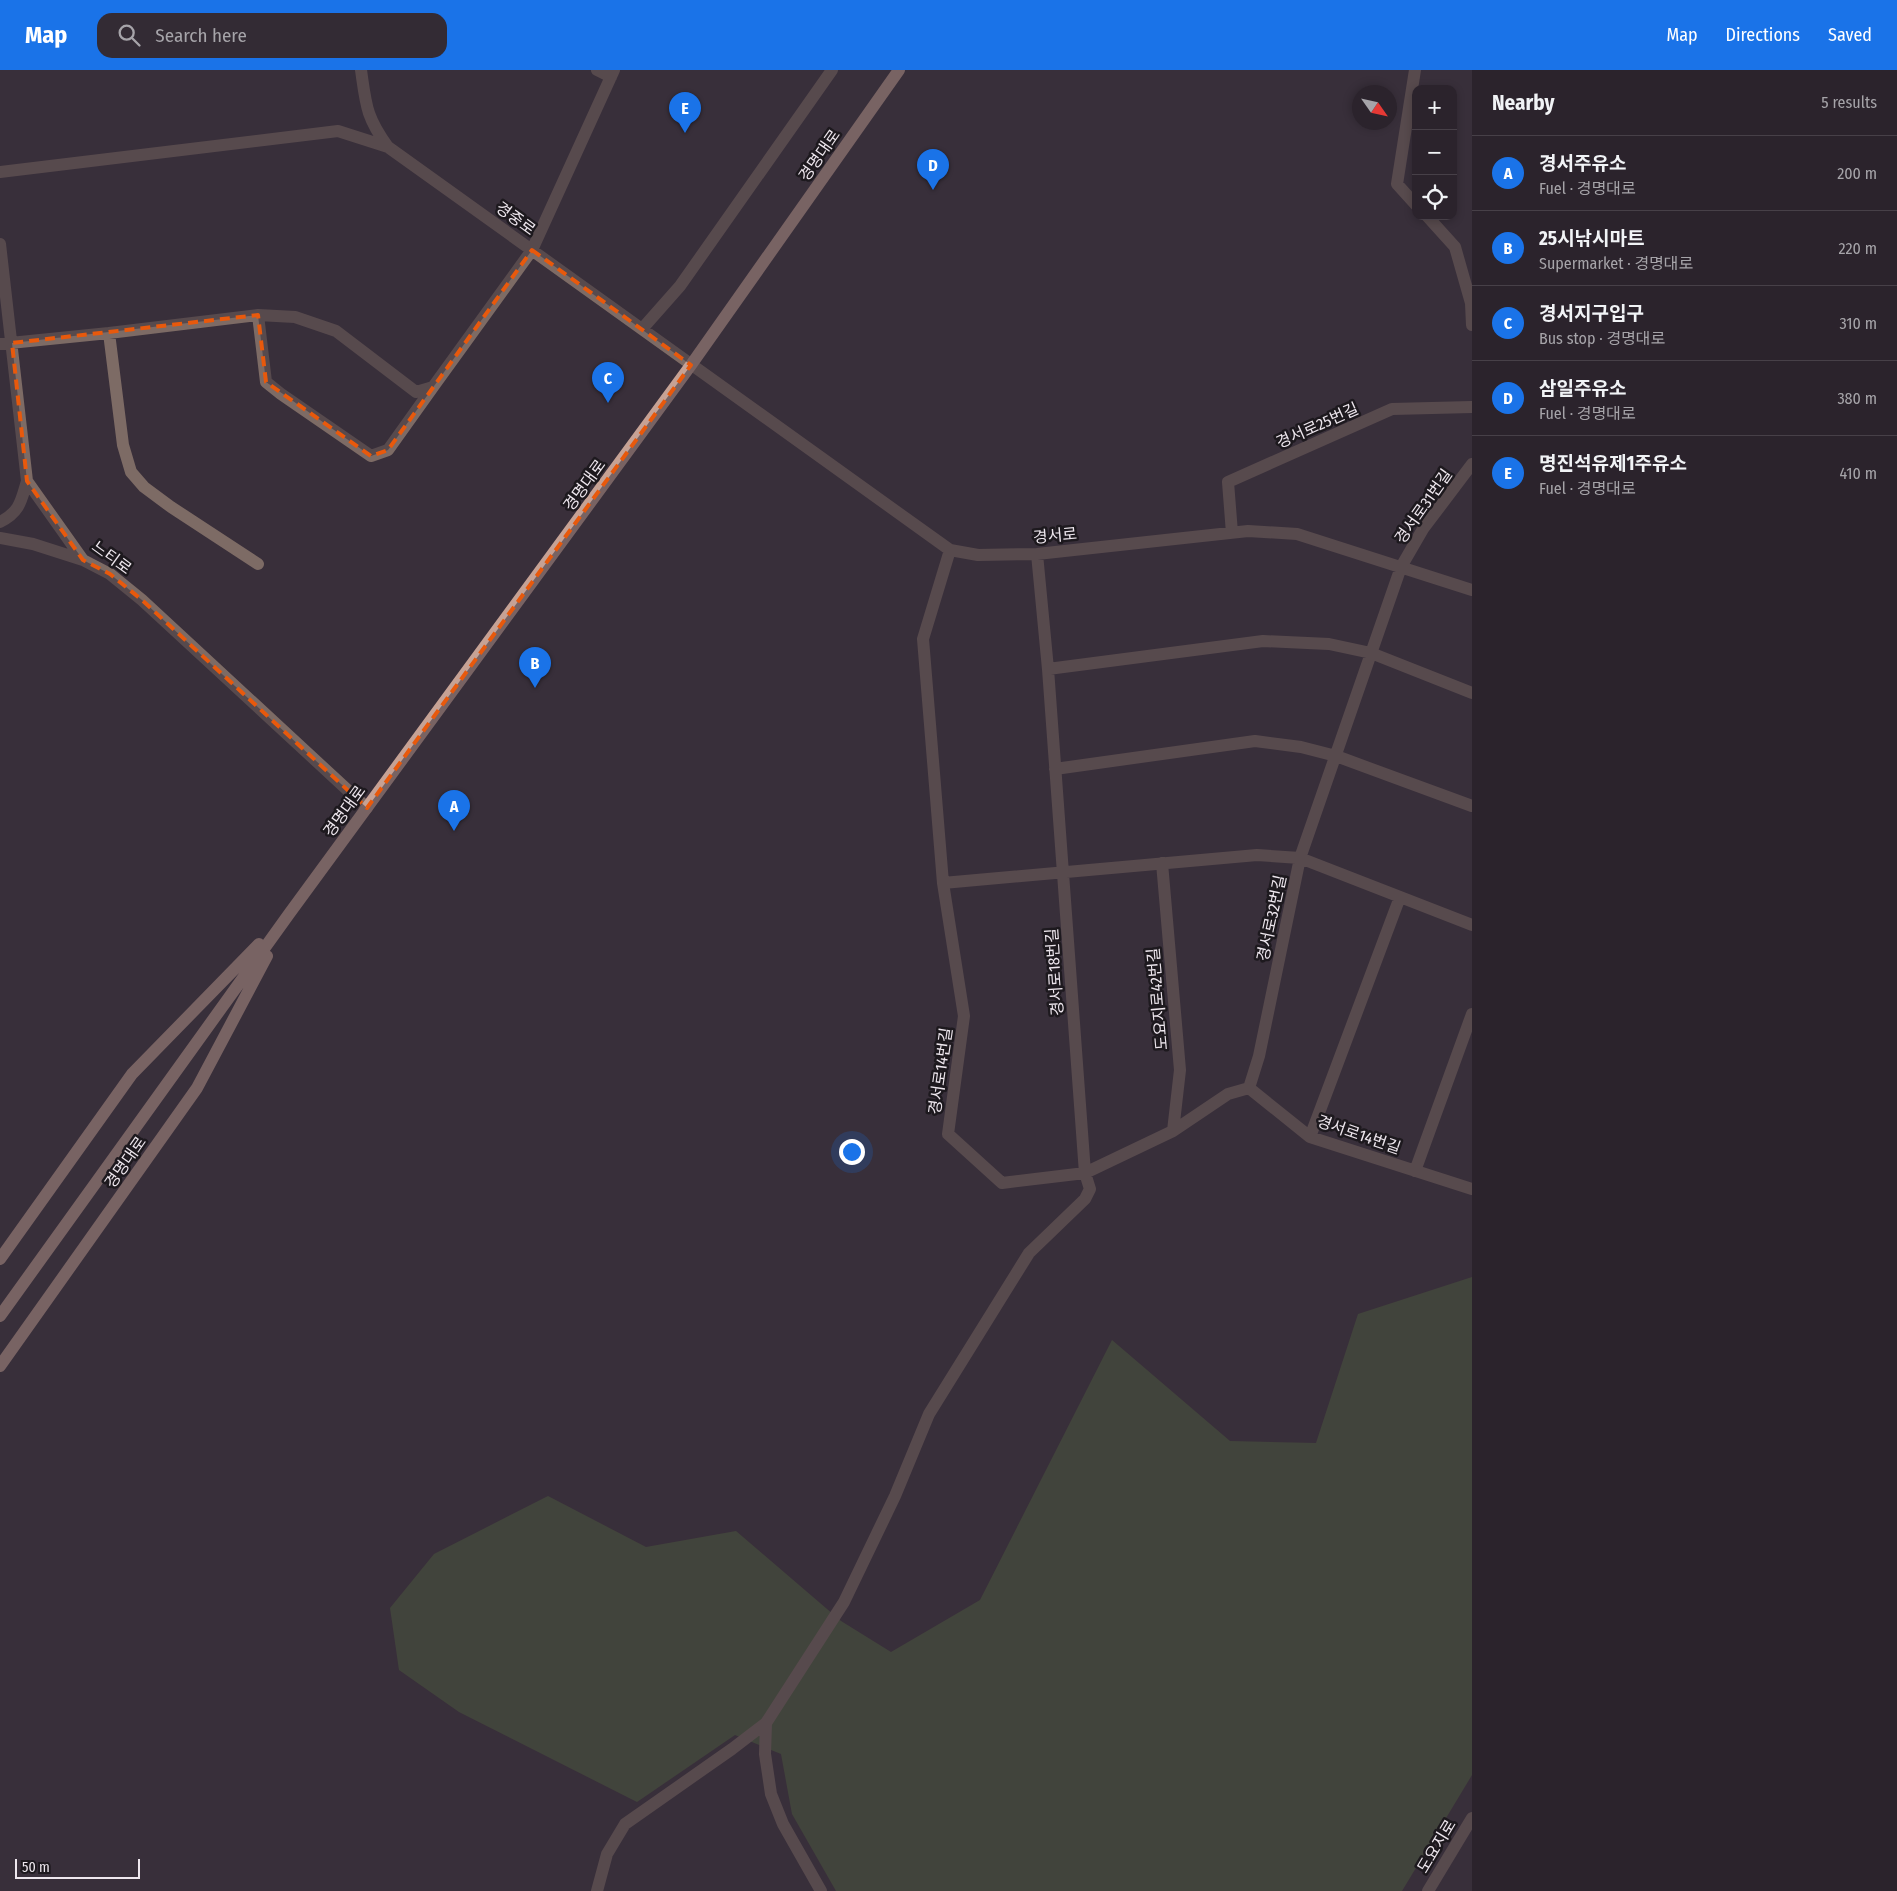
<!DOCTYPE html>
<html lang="en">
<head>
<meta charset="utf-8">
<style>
	:root { --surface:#2b232c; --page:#332b34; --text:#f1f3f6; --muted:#a6a4a9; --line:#474048; --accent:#1a73e8 }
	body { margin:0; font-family:"Fira Sans Condensed","Noto Sans KR",sans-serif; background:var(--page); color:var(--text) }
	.controls { position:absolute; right:15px; top:15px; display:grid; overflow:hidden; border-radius:10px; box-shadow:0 2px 8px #0003 }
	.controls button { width:45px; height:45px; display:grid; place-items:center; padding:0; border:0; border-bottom:1px solid var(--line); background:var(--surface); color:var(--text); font:25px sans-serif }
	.compass { position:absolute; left:1352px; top:15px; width:45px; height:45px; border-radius:50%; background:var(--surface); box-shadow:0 2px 8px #0003; rotate:124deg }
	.scale { position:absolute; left:15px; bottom:12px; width:125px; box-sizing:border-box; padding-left:5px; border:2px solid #eee7ee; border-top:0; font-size:14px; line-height:18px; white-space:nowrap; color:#eee7ee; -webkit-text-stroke:4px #1d191e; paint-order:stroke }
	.you { position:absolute; left:851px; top:1081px; width:18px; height:18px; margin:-12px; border:4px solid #fff; border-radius:50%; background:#1a73e8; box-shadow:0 0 0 8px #1a73e833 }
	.badge { display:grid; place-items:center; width:32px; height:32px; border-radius:50%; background:var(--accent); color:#fff; font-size:16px; font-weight:700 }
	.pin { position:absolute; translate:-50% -41px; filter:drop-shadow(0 1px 2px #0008) }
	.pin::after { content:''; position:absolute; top:26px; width:18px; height:15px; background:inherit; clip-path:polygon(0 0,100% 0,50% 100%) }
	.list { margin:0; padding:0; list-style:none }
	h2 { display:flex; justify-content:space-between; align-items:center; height:65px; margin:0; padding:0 20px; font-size:21px }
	h2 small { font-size:16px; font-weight:400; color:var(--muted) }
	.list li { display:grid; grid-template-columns:32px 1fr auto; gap:15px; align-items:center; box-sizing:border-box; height:75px; padding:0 20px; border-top:1px solid var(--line) }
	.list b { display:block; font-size:19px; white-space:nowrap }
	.list p { margin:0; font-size:16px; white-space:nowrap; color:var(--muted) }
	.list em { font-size:16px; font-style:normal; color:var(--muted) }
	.icon { flex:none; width:28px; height:28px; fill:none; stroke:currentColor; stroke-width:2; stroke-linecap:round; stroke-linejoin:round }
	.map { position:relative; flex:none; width:1472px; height:1821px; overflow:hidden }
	header { display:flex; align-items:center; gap:30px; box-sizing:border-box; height:70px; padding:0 25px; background:var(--accent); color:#fff }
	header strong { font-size:24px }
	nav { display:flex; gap:28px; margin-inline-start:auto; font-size:18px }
	.search { width:350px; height:45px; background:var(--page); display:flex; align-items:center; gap:12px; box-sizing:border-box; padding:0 18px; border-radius:15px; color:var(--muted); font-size:19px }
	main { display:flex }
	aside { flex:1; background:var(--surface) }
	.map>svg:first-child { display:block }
</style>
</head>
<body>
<header>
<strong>Map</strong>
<div class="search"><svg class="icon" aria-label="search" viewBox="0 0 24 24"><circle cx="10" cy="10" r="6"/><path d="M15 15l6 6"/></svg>Search here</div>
<nav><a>Map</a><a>Directions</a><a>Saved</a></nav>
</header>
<main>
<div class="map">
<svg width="1472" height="1821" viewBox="0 0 1472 1821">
	<rect width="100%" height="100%" fill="#392f3a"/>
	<!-- forest -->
	<path fill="#4d5e3e" d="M1472,1207V1705L1402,1821H836L792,1744L781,1684L735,1665L637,1732L459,1642L399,1600L390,1538L434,1484L548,1426L646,1477L736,1461L841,1551L891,1582L980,1530L1112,1270L1230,1371L1316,1373L1358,1244Z"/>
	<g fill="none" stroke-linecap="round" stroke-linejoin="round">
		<!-- minor -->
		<path stroke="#7d6b65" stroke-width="12" d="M361,0C366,35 366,47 388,77L950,480L978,485L1037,484L1248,461L1297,464L1472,520
			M597,0L611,7
			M1415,0L1397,114L1416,135
			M0,102L338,61L388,77
			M1427,146L1455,177L1471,233L1472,255
			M0,174L27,411L83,490L110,504L142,530L367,738
			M258,245L266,312L281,324L371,386L388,380L433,317
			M642,259L680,216L832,0
			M109,263L123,375L131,402L144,417L171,437L258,494
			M0,274L109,263L258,245L295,247L336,261L416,322L433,317L532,180L614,0
			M0,452C20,442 21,431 27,411
			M1232,463L1228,412L1392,339L1472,337
			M0,468L33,474L83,490
			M950,480L923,569L943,813L964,946L948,1064L1002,1113L1085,1103L1173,1061L1228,1024L1249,1018L1310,1067L1472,1119
			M1048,599L1263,571L1329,574L1371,583L1472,623
			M1055,699L1255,671L1301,677L1336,686L1472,736
			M1162,793L1180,1000L1173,1061
			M943,813L1257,785L1300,788L1472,855
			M1249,1018L1259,986L1300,788L1401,497L1423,459L1472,394
			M1310,1067L1400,827
			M1415,1101L1472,944
			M597,1821L607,1784L625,1754L732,1679L766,1653
			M821,1821L783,1754L771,1724L765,1684L766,1653L844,1532L895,1426L929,1344L1029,1183L1085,1129L1090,1119L1085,1103L1048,599L1037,484
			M1428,1821L1472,1748"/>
		<!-- major -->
		<path stroke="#c6a295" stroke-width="12" d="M0,1189L132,1004L259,874
			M0,1246L289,844L691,295L899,0
			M0,1296L197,1018L267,886"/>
	</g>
	<!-- marked area -->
	<path d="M0 0H1472V1821H0ZM532,180L691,295L367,738L142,530L110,504L83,490L27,411L12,273L258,245L266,312L371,386L388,380Z" fill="#392f3a" fill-opacity=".55" fill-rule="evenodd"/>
	<path fill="none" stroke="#e8590c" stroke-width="4" stroke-dasharray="10 6" stroke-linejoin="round" d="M532,180L691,295L367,738L142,530L110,504L83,490L27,411L12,273L258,245L266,312L371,386L388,380Z"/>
	<g text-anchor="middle" stroke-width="5" stroke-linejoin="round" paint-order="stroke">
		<!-- street labels -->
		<g font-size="16" fill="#eee7ee" stroke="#1d191e">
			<text transform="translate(819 85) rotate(-55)" y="6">경명대로</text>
			<text transform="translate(516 148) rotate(36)" y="6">경중로</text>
			<text transform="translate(1317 355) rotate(-24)" y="6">경서로25번길</text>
			<text transform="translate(584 415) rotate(-54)" y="6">경명대로</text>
			<text transform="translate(1423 436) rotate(-55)" y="6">경서로31번길</text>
			<text transform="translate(1055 465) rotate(-5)" y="6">경서로</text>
			<text transform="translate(112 487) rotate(36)" y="6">느티로</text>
			<text transform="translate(344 741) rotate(-54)" y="6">경명대로</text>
			<text transform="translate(1271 848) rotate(-78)" y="6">경서로32번길</text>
			<text transform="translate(1054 902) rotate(-94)" y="6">경서로18번길</text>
			<text transform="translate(1157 929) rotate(-95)" y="6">도요지로42번길</text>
			<text transform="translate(940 1001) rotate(-82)" y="6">경서로14번길</text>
			<text transform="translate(1359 1064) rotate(19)" y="6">경서로14번길</text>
			<text transform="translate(125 1092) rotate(-55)" y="6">경명대로</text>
			<text transform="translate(1436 1776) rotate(-59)" y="6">도요지로</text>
		</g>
	</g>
</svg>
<div class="controls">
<button>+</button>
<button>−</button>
<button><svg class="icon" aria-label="locate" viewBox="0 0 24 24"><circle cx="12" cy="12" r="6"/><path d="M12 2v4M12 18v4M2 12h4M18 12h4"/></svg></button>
</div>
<svg class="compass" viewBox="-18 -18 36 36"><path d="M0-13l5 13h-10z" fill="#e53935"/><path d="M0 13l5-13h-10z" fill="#a6a4a9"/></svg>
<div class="scale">50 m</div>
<div class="you"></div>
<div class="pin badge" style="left:454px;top:761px">A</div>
<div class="pin badge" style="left:535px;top:618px">B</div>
<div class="pin badge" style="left:608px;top:333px">C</div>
<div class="pin badge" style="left:933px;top:120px">D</div>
<div class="pin badge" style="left:685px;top:63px">E</div>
</div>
<aside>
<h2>Nearby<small>5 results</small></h2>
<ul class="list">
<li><span class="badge">A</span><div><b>경서주유소</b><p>Fuel · 경명대로</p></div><em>200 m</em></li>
<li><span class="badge">B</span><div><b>25시낚시마트</b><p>Supermarket · 경명대로</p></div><em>220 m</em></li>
<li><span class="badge">C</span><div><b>경서지구입구</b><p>Bus stop · 경명대로</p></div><em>310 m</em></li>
<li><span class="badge">D</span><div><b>삼일주유소</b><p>Fuel · 경명대로</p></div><em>380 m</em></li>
<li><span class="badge">E</span><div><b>명진석유제1주유소</b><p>Fuel · 경명대로</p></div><em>410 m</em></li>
</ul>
</aside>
</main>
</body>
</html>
